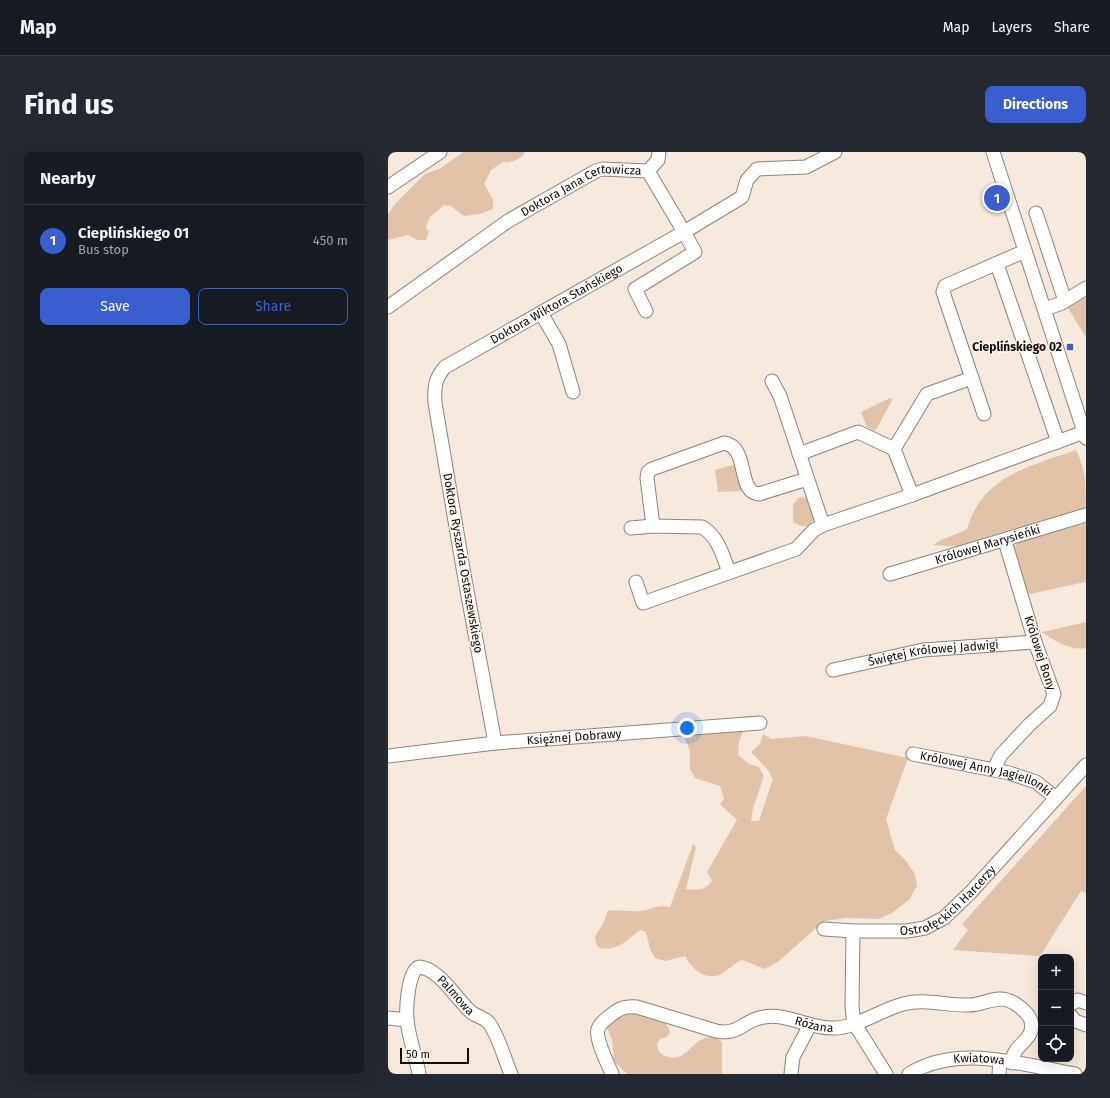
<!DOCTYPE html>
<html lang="en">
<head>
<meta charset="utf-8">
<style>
	:root { --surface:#171b24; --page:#242831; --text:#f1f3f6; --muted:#9ea1a6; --line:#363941; --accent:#395ecf }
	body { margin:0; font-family:"Fira Sans",sans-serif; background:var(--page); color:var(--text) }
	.controls { position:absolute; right:12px; bottom:12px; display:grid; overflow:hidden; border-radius:8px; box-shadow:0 4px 16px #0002 }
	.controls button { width:36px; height:36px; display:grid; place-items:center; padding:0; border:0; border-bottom:1px solid var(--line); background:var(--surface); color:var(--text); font:20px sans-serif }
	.scale { position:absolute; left:12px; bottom:10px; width:69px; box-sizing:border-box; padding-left:4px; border:2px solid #0f0b07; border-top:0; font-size:11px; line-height:14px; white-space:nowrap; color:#0f0b07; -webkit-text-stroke:3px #fef6ef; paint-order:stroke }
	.you { position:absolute; left:299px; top:576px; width:14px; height:14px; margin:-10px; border:3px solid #fff; border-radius:50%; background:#1a73e8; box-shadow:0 0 0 6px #1a73e833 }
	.badge { display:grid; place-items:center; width:26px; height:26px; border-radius:50%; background:var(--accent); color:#fff; font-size:13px; font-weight:700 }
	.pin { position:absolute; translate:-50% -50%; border:2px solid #fff; box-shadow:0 1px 4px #0006 }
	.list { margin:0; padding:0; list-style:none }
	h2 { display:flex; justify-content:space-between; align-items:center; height:52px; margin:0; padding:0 16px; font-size:17px }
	h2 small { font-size:13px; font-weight:400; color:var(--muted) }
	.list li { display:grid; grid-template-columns:26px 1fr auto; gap:12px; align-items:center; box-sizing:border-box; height:72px; padding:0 16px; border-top:1px solid var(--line) }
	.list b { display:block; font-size:15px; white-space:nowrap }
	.list p { margin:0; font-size:13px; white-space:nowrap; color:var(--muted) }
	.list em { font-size:13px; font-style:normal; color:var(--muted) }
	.actions { display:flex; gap:8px; padding:12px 16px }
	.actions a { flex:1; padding:9px 0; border:1px solid var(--accent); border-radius:8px; text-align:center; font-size:14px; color:var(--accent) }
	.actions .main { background:var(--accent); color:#fff }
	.icon { flex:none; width:22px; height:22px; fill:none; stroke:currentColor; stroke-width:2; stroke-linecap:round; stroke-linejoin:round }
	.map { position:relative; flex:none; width:698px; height:922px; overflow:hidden; border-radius:8px }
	header { display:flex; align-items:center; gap:24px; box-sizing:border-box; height:56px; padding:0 20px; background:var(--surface); border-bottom:1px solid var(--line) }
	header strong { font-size:19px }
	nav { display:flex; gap:22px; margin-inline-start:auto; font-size:14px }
	.intro { display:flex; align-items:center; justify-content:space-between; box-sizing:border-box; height:96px; padding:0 24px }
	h1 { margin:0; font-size:28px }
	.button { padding:10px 18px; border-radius:8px; background:var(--accent); color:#fff; font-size:14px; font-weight:700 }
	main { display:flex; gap:24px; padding:0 24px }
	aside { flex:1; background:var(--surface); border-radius:8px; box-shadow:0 4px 16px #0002 }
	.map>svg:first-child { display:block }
</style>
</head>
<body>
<header>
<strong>Map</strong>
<nav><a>Map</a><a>Layers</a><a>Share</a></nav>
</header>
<div class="intro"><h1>Find us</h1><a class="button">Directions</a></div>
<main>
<aside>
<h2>Nearby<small></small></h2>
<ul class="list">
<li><span class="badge">1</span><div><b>Cieplińskiego 01</b><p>Bus stop</p></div><em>450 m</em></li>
</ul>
<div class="actions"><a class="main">Save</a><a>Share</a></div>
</aside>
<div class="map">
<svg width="698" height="922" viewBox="0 0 698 922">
	<rect width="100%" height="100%" fill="#f5e8dc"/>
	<!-- green -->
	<path fill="#e1c3a9" d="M75,0H137C133,8 123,11 115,10L103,18L96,32L105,47V57L92,62L76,64L63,54L56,53L42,65L38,75L41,80L38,88H30L20,83L0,88V62L7,52L37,22L53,16Z
		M698,145V184H697L680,156Z
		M502,246L505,247L487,279L479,275L473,260Z
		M688,298C698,318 698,333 698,356L624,386L584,396L545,393C556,385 567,384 579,377C594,324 642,314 688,298Z
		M349,312L357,339L330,340L327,318Z
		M411,345L418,346L425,356L426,367L421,374H413L405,370V353Z
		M698,371V432L697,430L642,442L635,435L625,395L632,390Z
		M698,470V496C683,499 666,489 654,480Z
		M294,579L355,580L351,589L350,603L361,612L371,615L376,624L365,656L363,669H371L385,627L379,617L363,600L372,592L375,582L383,587L418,584L520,606L498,667L507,698L518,709L527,722L529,734L521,748L504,761L491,767L458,766L436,769L391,809L377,817L354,808C346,811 341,818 333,822C318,829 304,818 297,804L277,809L267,806L262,797L258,780L252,778C238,789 230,799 211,796C203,785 209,782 215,772C217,768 218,763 220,759C231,757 240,760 252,759C264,758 267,752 282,755L305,692L308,695L298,737C310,738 316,739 324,729L319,720L349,668L332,652L336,647L332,634L307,626L302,617V599Z
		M698,634V741L693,739L652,804L565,798L580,778L574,772Z
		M242,860C256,866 278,862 282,880L279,885L272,887L269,892C270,899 271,901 277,904C297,911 301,893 315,887C318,885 323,885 327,884L334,890V922H239L226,909L224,888L219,876L228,865Z"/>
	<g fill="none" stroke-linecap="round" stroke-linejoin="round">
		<!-- minor casing -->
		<g stroke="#908479" stroke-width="15">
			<g id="minor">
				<path d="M605,0L698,286"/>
				<path d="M260,19L270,8L271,0"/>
				<path d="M0,35L52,0"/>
				<path d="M648,61L677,149"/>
				<path d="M609,112L670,290"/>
				<path id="s1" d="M0,155L120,69L208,19L214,17L260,19L296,80L354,45L359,28L369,17L418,15L447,0"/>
				<path d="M657,157L674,151L698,136"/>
				<path d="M153,161L171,192L185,240"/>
				<path d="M584,226L539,242L506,297L524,343L696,280"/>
				<path d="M384,229L392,244L435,373L524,343"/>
				<path d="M596,262L555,140L557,134L637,99"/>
				<path d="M411,302L470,280L506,297"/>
				<path d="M265,374L259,326L260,320L264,317L336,291C362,295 348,340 371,342L419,327"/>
				<path d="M243,376L265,374L314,375C330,384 335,404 341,420"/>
				<path id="s2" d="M502,422L698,363"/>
				<path d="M248,430L255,451L408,397L426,378L435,373"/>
				<path id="s3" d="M445,518L535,498L647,490"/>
				<path id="s4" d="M107,591L76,422L47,251C46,236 47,226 57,215L296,80L307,100L247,137L258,159"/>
				<path id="s5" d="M525,602L621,621L648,630L668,646"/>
				<path id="s6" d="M0,604L107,591L372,571"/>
				<path d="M606,617L613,603L641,573L662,554L666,542L647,490L617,389"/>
				<path d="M436,777L465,779"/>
				<path d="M683,852L690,848L698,851"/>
				<path d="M683,864L687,869L698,873"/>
				<path d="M0,866L19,868"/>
				<path id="s7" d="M31,922C28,904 20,884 19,867C18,856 20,819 31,815C51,816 69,848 83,860C89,865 96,865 101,871C111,885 116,906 123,922"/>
				<path id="s8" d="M224,922C220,912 207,887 210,877C212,871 218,867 223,863C232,856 237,854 249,855L328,879C351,884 355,868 376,865C399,861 420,876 444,876C467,877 492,858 515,852C537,846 559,854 581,853C594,853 607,844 619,848C627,850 641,861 643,869C647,884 634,889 627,900C625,903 625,907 624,911"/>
				<path d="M403,922L405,905L422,873"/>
				<path id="s9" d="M498,922L466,871L464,855L465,779H519L537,776L556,766L583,740L698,613"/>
				<path id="s10" d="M521,922C570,891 634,913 687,922"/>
				<path d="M611,922L612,909"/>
			</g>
		</g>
		<!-- minor -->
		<use href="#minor" stroke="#fff" stroke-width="13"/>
	</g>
	<!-- markers -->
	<rect fill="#395ecf" stroke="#fef6ef" stroke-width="1.5" x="678" y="191" width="8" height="8" rx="2"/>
	<g text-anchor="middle" stroke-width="3" stroke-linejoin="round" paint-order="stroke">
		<!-- street labels -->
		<g font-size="12" fill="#0f0b07" stroke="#fef6ef">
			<text dy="4" stroke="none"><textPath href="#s1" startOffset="229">Doktora Jana Certowicza</textPath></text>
			<text dy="4" stroke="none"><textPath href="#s4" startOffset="512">Doktora Wiktora Stańskiego</textPath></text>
			<text dy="4" stroke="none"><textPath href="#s2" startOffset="102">Królowej Marysieńki</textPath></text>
			<text transform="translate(75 411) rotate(80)" y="4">Doktora Ryszarda Ostaszewskiego</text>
			<text transform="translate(652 501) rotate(72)" y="4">Królowej Bony</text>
			<text dy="4" stroke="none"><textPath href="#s3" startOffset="102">Świętej Królowej Jadwigi</textPath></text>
			<text dy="4" stroke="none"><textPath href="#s6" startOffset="187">Księżnej Dobrawy</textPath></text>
			<text dy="4" stroke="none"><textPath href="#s5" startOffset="76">Królowej Anny Jagiellonki</textPath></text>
			<text dy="4" stroke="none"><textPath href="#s9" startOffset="258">Ostrołęckich Harcerzy</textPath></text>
			<text dy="4" stroke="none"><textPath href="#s7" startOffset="159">Palmowa</textPath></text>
			<text dy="4" stroke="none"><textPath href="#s8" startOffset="280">Różana</textPath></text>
			<text dy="4" stroke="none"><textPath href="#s10" startOffset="73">Kwiatowa</textPath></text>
		</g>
		<!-- poi labels -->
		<g font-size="12" font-weight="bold" fill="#0f0b07" stroke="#fef6ef" text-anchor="end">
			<text x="674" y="199">Cieplińskiego 02</text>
		</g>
	</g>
</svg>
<div class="controls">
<button>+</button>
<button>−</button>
<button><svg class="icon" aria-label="locate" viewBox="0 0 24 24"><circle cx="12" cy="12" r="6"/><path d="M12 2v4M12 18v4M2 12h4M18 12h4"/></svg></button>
</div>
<div class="scale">50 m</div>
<div class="you"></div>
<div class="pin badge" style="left:609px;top:46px">1</div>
</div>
</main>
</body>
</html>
